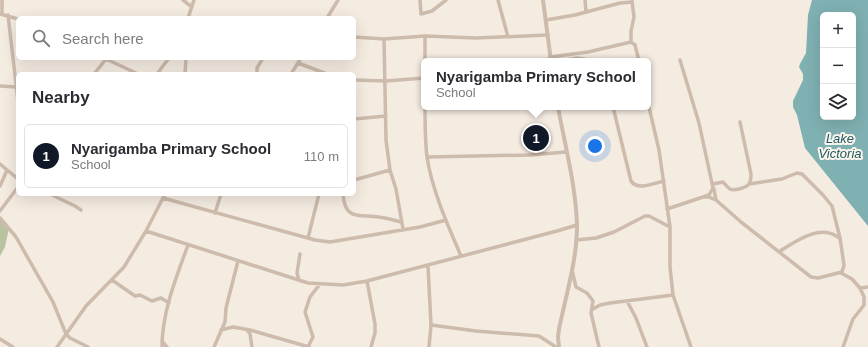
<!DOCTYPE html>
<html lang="en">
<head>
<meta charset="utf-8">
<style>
	:root { --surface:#fff; --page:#f7f7f7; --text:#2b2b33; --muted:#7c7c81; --line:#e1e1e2; --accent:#111827 }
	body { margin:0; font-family:Helvetica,sans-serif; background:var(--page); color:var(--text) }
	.controls { position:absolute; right:12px; top:12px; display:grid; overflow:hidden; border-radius:6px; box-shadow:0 4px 16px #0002 }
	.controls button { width:36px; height:36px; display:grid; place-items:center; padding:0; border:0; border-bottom:1px solid var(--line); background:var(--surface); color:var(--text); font:20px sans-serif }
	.you { position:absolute; left:595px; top:146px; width:14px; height:14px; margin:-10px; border:3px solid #fff; border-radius:50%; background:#1a73e8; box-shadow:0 0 0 6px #1a73e833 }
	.badge { display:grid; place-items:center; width:26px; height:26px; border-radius:50%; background:var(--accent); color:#fff; font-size:13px; font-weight:700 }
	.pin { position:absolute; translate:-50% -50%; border:2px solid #fff; box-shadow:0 1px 4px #0006 }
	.popup { position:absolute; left:421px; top:58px; width:230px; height:52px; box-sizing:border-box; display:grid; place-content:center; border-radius:6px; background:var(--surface); filter:drop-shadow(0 1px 3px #0005); font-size:13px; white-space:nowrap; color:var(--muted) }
	.popup b { font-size:15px; color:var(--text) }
	.popup::after { content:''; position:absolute; left:50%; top:100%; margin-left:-8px; border:8px solid transparent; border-top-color:var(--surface) }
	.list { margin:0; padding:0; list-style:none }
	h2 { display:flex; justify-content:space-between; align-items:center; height:52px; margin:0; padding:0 16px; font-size:17px }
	h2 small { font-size:13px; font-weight:400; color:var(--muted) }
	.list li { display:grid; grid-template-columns:26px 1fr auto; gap:12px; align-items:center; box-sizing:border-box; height:64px; margin:0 8px 8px; padding:0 8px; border:1px solid var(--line); border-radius:6px }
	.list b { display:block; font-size:15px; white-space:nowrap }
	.list p { margin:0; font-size:13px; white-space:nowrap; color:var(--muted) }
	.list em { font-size:13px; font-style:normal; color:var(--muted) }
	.icon { flex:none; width:22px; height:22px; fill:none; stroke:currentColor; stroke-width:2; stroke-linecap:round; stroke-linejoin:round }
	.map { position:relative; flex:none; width:868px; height:347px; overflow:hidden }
	.search { position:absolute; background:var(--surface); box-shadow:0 4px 16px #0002; left:16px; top:16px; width:340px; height:44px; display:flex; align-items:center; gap:10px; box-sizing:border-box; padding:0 14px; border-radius:6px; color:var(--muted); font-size:15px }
	.panel { position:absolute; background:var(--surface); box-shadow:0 4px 16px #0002; left:16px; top:72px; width:340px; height:124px; border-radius:6px }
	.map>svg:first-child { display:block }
</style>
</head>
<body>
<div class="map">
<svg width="868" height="347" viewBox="0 0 868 347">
	<rect width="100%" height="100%" fill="#f4ebe1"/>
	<!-- green -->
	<path fill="#b8c4a0" d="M0,217L9,228L5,247L0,256Z"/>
	<!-- water -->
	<path fill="#7fb0b2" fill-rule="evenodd" d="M812,0H868V226L805,148L797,115L793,107V101L803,80V74L799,67L800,64L806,53L808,15ZM823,15H853V117H823Z"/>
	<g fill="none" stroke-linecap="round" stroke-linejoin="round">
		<!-- minor -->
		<path stroke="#cdbbac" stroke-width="3.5" d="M183,0L192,7
			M420,0L421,14L432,11L446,0
			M498,0L508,37
			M585,0L586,12
			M0,14L18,19
			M2,14V0
			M8,15L18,101
			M188,18L194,0
			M327,18L338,0
			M546,20L575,15L620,3L632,2
			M354,37L384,39L425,36L476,38L548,35
			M384,39L386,140L390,170L396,189L403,229
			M631,42V31L634,17L632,1
			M550,57L588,52L631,42L635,45L639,61
			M104,58L138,74
			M425,61V36
			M561,61L577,58L595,61
			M298,63L327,74
			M94,74L106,59
			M157,74L169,58
			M185,74L186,58
			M259,74L257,72V68L263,58
			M291,74L301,58
			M354,80L386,81L424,78
			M0,86L16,87
			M648,103L659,150L670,227V267L673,295L691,347
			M425,107C425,123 425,140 427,157C432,190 448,226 461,256
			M613,107L631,181C637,191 655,183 664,181
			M354,119L386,116
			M427,157L529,155L566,152
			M0,164L18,179
			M354,180L390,170
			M713,184L723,182C725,184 727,187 730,189C734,191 746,188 749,184C751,181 751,177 751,174L740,122
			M0,186L7,170
			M714,189L716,200
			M50,194L75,206L81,210
			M343,194C345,221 359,214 379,217C387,218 394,220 401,222
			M703,197H709L716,200L741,222L811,277L818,278L842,272L844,265L840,238L832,206L823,195L802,174L797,173L782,179L749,184
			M163,198L315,240L330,242L420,227L446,220
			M667,209L709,195L713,188L699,123L680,60
			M0,211L18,187
			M215,213L221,194
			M0,218L16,237L53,302L66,334L70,338L88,347
			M146,231L308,283L343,285L367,281L557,231L577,225
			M308,238L319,194
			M576,240L596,238L614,232L645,216H649L670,227
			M780,251C796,241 821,223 839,238
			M428,266L431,325L429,347
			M572,270L576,287L587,293L593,301L591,313L599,347
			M841,273L852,279L860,288L868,287
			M112,280L135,296L140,295L152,301L161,298L169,303
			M299,280L297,273L300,254
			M367,281L375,324V333L371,347
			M627,301L636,318L647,347
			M593,309L600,305L610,303L673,295
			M431,325L476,331L539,336L556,347
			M221,330L233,327L250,330L309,347
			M247,330L250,334L252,347
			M0,339L13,347
			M162,341L167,347
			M57,347L86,306L124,267L146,231L165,194
			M162,347C162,312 176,278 188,245
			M214,347L225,322L226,308L238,261
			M308,347L313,337L305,312L310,297L320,284
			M843,347L853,319L864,305V297L860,288"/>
		<!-- tertiary -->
		<path stroke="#cdbbac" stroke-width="4" d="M543,0L551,61
			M558,107C565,146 576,186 577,226C577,260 566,295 559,329L558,337L559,347"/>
	</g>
	<g text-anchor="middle" stroke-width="4" stroke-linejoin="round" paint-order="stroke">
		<!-- water labels -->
		<g font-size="13" font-style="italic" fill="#1f5a5e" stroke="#fbf5ee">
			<text x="840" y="143">Lake<tspan x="840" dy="15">Victoria</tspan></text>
		</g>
	</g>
</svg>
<div class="controls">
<button>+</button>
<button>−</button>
<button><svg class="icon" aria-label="layers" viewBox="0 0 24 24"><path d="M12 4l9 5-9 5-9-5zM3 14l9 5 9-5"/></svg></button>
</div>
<div class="you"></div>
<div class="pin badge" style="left:536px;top:138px">1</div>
<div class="popup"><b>Nyarigamba Primary School</b>School</div>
<div class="search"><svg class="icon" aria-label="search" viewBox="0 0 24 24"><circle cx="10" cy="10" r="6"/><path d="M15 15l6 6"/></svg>Search here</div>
<section class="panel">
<h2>Nearby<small></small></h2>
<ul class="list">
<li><span class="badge">1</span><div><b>Nyarigamba Primary School</b><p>School</p></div><em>110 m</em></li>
</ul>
</section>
</div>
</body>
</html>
